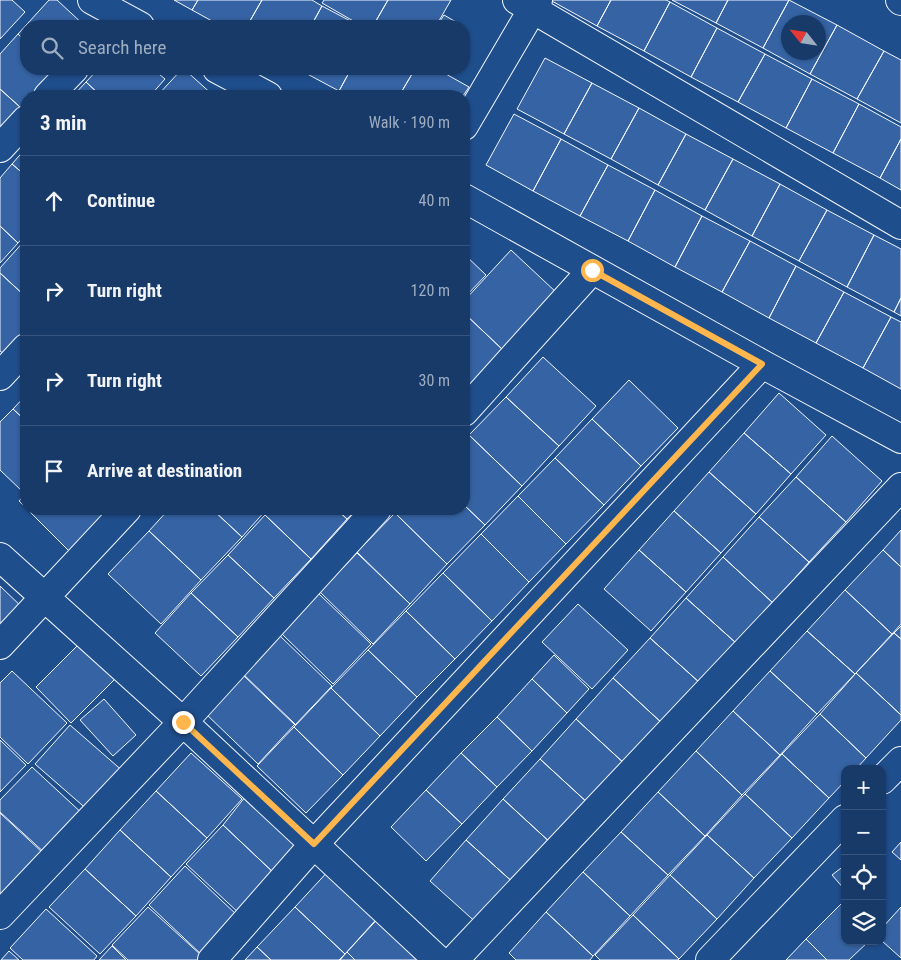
<!DOCTYPE html>
<html lang="en">
<head>
<meta charset="utf-8">
<style>
	:root { --surface:#173a69; --page:#244571; --text:#f1f3f6; --muted:#9eadc0; --line:#36547d }
	body { margin:0; font-family:"Roboto Condensed",sans-serif; background:var(--page); color:var(--text) }
	.controls { position:absolute; right:15px; bottom:15px; display:grid; overflow:hidden; border-radius:10px; box-shadow:0 1px 4px #0004 }
	.controls button { width:45px; height:45px; display:grid; place-items:center; padding:0; border:0; border-bottom:1px solid var(--line); background:var(--surface); color:var(--text); font:25px sans-serif }
	.compass { position:absolute; left:781px; top:15px; width:45px; height:45px; border-radius:50%; background:var(--surface); box-shadow:0 1px 4px #0004; rotate:300deg }
	.stop { position:absolute; width:15px; height:15px; margin:-11px; border:4px solid #ffb74d; border-radius:50%; background:#fff }
	.stop.end { background:#ffb74d; border-color:#fff; box-shadow:0 1px 5px #0008 }
	.list { margin:0; padding:0; list-style:none }
	h2 { display:flex; justify-content:space-between; align-items:center; height:65px; margin:0; padding:0 20px; font-size:21px }
	h2 small { font-size:16px; font-weight:400; color:var(--muted) }
	.list li { display:grid; grid-template-columns:32px 1fr auto; gap:15px; align-items:center; box-sizing:border-box; height:90px; padding:0 20px; border-top:1px solid var(--line) }
	.list b { display:block; font-size:19px; white-space:nowrap }
	.list em { font-size:16px; font-style:normal; color:var(--muted) }
	.icon { flex:none; width:28px; height:28px; fill:none; stroke:currentColor; stroke-width:2; stroke-linecap:round; stroke-linejoin:round }
	.map { position:relative; flex:none; width:901px; height:960px; overflow:hidden }
	.search { position:absolute; background:var(--surface); box-shadow:0 1px 4px #0004; left:20px; top:20px; width:450px; height:55px; display:flex; align-items:center; gap:12px; box-sizing:border-box; padding:0 18px; border-radius:20px; color:var(--muted); font-size:19px }
	.panel { position:absolute; background:var(--surface); box-shadow:0 1px 4px #0004; left:20px; top:90px; width:450px; height:425px; border-radius:20px }
	.map>svg:first-child { display:block }
</style>
</head>
<body>
<div class="map">
<svg width="901" height="960" viewBox="0 0 901 960">
	<rect width="100%" height="100%" fill="#1f4e8c"/>
	<!-- building -->
	<path fill="#3563a3" stroke="#f2f6ff" fill-rule="evenodd" d="M0,0H12L25,12L0,39Z
		M49,0H57L85,26H26V42L18,34Z
		M174,0H198L192,10Z
		M198,0H262L247,26H221L192,10Z
		M262,0H312L322,6L311,26H247Z
		M324,0H388L373,26H362L322,3Z
		M388,0H451L436,26H373Z
		M550,0H611L597,26Z
		M611,0H666L670,2L644,51L597,26Z
		M672,0H728L716,23Z
		M728,0H789L763,48L716,23Z
		M789,0L837,25L810,74L763,48ZM788,22H818V52H788Z
		M670,2L717,28L691,77L644,51Z
		M322,6L360,26H311Z
		M444,15L463,26H437Z
		M837,25L884,51L857,99L810,74Z
		M717,28L765,54L738,102L691,77Z
		M18,34L26,42V69H55L30,96H26V101L20,107L0,89V54Z
		M884,51L901,60V123L857,99Z
		M765,54L812,79L786,128L738,102Z
		M545,58L592,83L564,134L517,109Z
		M98,69H153L165,79L150,96H101L86,82Z
		M182,69H184L214,96H157Z
		M298,69H351L339,91Z
		M351,69H415L399,96H348L339,91Z
		M415,69H437L469,87L463,96H399Z
		M812,79L859,104L833,153L786,128Z
		M86,82L101,96H73Z
		M592,83L639,108L611,159L564,134Z
		M0,89L20,107L0,129Z
		M859,104L901,127V139L880,178L833,153Z
		M639,108L686,134L658,185L611,159Z
		M514,114L561,139L533,191L486,165Z
		M686,134L733,159L705,210L658,185Z
		M561,139L608,165L580,216L533,191Z
		M901,139V190L880,178Z
		M26,148V176L12,164Z
		M733,159L780,184L752,236L705,210Z
		M12,164L26,176V234L18,243L0,226V178Z
		M608,165L655,190L628,241L580,216Z
		M780,184L827,210L799,261L752,236Z
		M655,190L702,216L675,267L628,241Z
		M827,210L874,235L847,287L799,261Z
		M702,216L750,241L722,292L675,267Z
		M0,226L18,243L0,263Z
		M874,235L901,249V298L894,312L847,287Z
		M26,239V297L0,273V268Z
		M750,241L796,266L769,318L722,292Z
		M511,250L557,293L504,351L464,313V301Z
		M464,254L486,275L464,298Z
		M796,266L844,292L816,343L769,318Z
		M0,273L26,297V329L4,354L0,351Z
		M844,292L891,317L863,368L816,343Z
		M901,298V316L894,312Z
		M464,313L504,351L464,394Z
		M891,317L901,322V389L863,368Z
		M543,357L596,406L559,446L506,397Z
		M629,380L678,428L641,466L592,419Z
		M779,393L826,435L791,474L744,433Z
		M26,395V421L13,409Z
		M506,397L559,446L522,486L469,435Z
		M13,409L26,421V489L23,492L0,470V422Z
		M592,419L641,466L604,505L555,458Z
		M744,433L791,474L756,514L709,472Z
		M469,435L522,486L485,525L464,505V441Z
		M832,436L882,481L846,522L796,477Z
		M555,458L604,505L566,544L518,496Z
		M709,472L756,514L721,553L674,511Z
		M796,477L846,522L809,562L759,517Z
		M26,493V508L19,501Z
		M518,496L566,544L529,582L481,534Z
		M464,505L485,525L447,564L395,513L399,509H464Z
		M27,509H103L108,514L70,552Z
		M169,509H212L242,537L201,580L149,531Z
		M212,509H267L242,537Z
		M270,509H336L347,519L311,559L265,515Z
		M336,509H357L347,519Z
		M674,511L721,553L686,592L639,550Z
		M395,513L447,564L410,604L357,552Z
		M265,515L311,559L274,598L228,555Z
		M759,517L809,562L773,603L723,557Z
		M901,530V567L883,550Z
		M149,531L201,580L161,624L108,574Z
		M481,534L529,582L492,621L443,573Z
		M639,550L686,592L651,631L604,589Z
		M883,550L901,567V624L892,634L845,590Z
		M357,553L410,604L373,644L320,592Z
		M228,555L274,598L238,637L191,593Z
		M723,557L773,603L736,643L686,598Z
		M443,573L492,621L455,659L406,611Z
		M0,586L25,610L0,637Z
		M845,590L892,634L855,674L807,631Z
		M191,593L238,637L201,676L155,633Z
		M318,593L371,644L333,684L280,632Z
		M686,598L736,643L700,683L650,638Z
		M578,604L628,650L592,689L542,642Z
		M406,611L455,659L417,697L368,650Z
		M901,626V639L894,633Z
		M807,631L855,674L817,714L770,671Z
		M894,633L901,639V715L856,673Z
		M279,635L332,686L295,725L242,674Z
		M650,638L700,683L663,724L613,678Z
		M81,642L116,678L71,723L36,687Z
		M368,650L417,697L380,736L331,688Z
		M554,655L589,689L567,713L532,679Z
		M12,671L67,723L28,764L0,737V683Z
		M770,671L817,714L780,755L733,711Z
		M242,673L295,724L258,764L205,713Z
		M856,673L901,715V720L866,758L820,714Z
		M613,678L663,724L626,765L576,719Z
		M532,679L567,713L532,751L497,717Z
		M331,688L380,736L343,775L294,727Z
		M104,699L136,735L113,756L80,720Z
		M733,711L780,755L742,795L696,751Z
		M820,714L866,758L856,769H845V781L829,798L782,754Z
		M497,717L532,751L497,787L461,753Z
		M576,719L626,765L590,805L540,759Z
		M70,725L125,773L90,812L35,764Z
		M294,727L343,775L306,813L257,766Z
		M0,740L26,765L0,792Z
		M696,751L742,795L705,836L658,792Z
		M191,753L242,799L207,838L156,791Z
		M461,753L497,787L462,824L426,790Z
		M782,754L829,798L792,838L745,794Z
		M540,759L590,805L553,845L503,799Z
		M32,767L85,816L47,855L0,812V800Z
		M426,790L462,824L426,861L391,827Z
		M156,791L207,838L171,877L120,830Z
		M249,792L303,842L276,875L223,825Z
		M658,792L705,836L668,875L621,832Z
		M745,794L792,838L754,878L707,835Z
		M503,799L553,845L517,886L466,840Z
		M0,813L44,854L0,898Z
		M223,825L276,875L240,914L186,864Z
		M120,830L171,877L136,916L85,869Z
		M621,832L668,875L630,916L583,872Z
		M707,835L754,878L717,919L670,875Z
		M466,840L517,886L480,926L430,881Z
		M901,842V860L892,852Z
		M845,865V890L832,875Z
		M185,866L238,916L202,955L149,905Z
		M332,867L382,913L345,954L295,907Z
		M85,869L136,916L100,954L49,907Z
		M583,872L630,916L593,956L546,912Z
		M670,875L717,919L679,959L633,915Z
		M841,904L845,907V941H869L849,960H827L806,939Z
		M148,907L202,956L198,960H128L112,945Z
		M295,907L345,954L339,960H271L257,947Z
		M901,907V958L882,941V928Z
		M46,909L97,956L94,960H23L10,948Z
		M384,912L435,960H355L347,952Z
		M546,912L593,956L590,960H516L509,953Z
		M633,915L679,959L678,960H600L595,955Z
		M806,939L827,960H786Z
		M112,946L126,960H99Z
		M257,947L271,960H245Z
		M9,951L19,960H1Z
		M347,952L355,960H340Z"/>
	<g fill="none" stroke-linecap="round" stroke-linejoin="round">
		<!-- street casing -->
		<g stroke="#f2f6ff" stroke-width="30">
			<path id="street" d="M92,0L140,26
				M517,0L901,225
				M900,0L901,1
				M217,69L268,96
				M48,96L74,69
				M464,126L538,0
				M0,148L26,120
				M464,198L762,364L901,439
				M0,376L26,348
				M464,412L592,270
				M0,557L183,722L438,960
				M0,645L127,509
				M882,780L901,761
				M0,915L183,722L377,509
				M212,960L314,844L762,364
				M454,960L901,487
				M710,960L845,819"/>
		</g>
		<!-- street -->
		<use href="#street" stroke="#1f4e8c" stroke-width="28"/>
	</g>
	<g fill="none" stroke-linecap="round" stroke-linejoin="round">
		<!-- route -->
		<path stroke="#ffb74d" stroke-width="6" d="M183,722L314,844L762,364L592,270"/>
	</g>
</svg>
<div class="controls">
<button>+</button>
<button>−</button>
<button><svg class="icon" aria-label="locate" viewBox="0 0 24 24"><circle cx="12" cy="12" r="6"/><path d="M12 2v4M12 18v4M2 12h4M18 12h4"/></svg></button>
<button><svg class="icon" aria-label="layers" viewBox="0 0 24 24"><path d="M12 4l9 5-9 5-9-5zM3 14l9 5 9-5"/></svg></button>
</div>
<svg class="compass" viewBox="-18 -18 36 36"><path d="M0-13l5 13h-10z" fill="#e53935"/><path d="M0 13l5-13h-10z" fill="#9eadc0"/></svg>
<div class="stop" style="left:592px;top:270px"></div>
<div class="stop end" style="left:183px;top:722px"></div>
<div class="search"><svg class="icon" aria-label="search" viewBox="0 0 24 24"><circle cx="10" cy="10" r="6"/><path d="M15 15l6 6"/></svg>Search here</div>
<section class="panel">
<h2>3 min<small>Walk · 190 m</small></h2>
<ul class="list">
<li><svg class="icon" aria-label="ahead" viewBox="0 0 24 24"><path d="M12 20V5M6 11l6-6 6 6"/></svg><div><b>Continue</b></div><em>40 m</em></li>
<li><svg class="icon" aria-label="right" viewBox="0 0 24 24"><path d="M7 20v-9h11M14 6l5 5-5 5"/></svg><div><b>Turn right</b></div><em>120 m</em></li>
<li><svg class="icon" aria-label="right" viewBox="0 0 24 24"><path d="M7 20v-9h11M14 6l5 5-5 5"/></svg><div><b>Turn right</b></div><em>30 m</em></li>
<li><svg class="icon" aria-label="arrive" viewBox="0 0 24 24"><path d="M6 21V4h12l-3 4 3 4H6"/></svg><div><b>Arrive at destination</b></div></li>
</ul>
</section>
</div>
</body>
</html>
